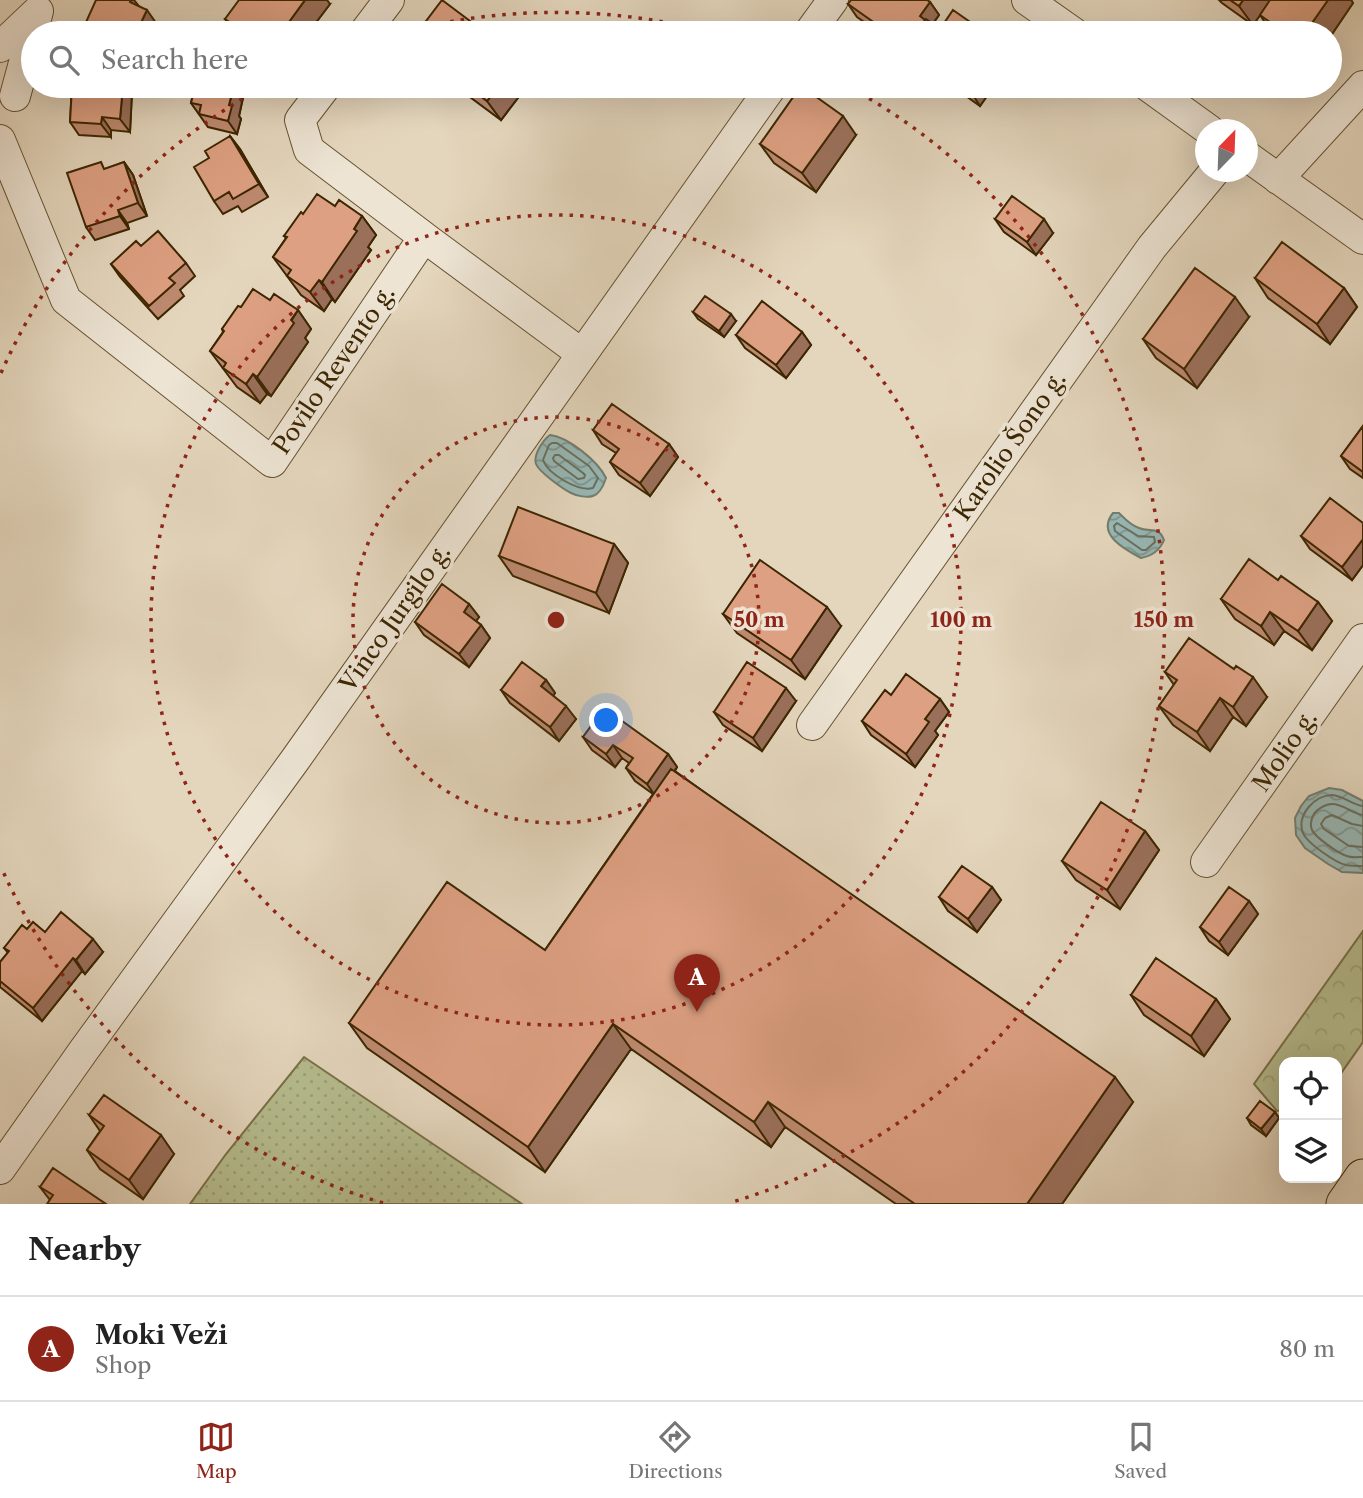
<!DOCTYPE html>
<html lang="en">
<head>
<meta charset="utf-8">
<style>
	:root { --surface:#fff; --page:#f6f6f6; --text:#222; --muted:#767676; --line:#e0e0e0; --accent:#8f2418 }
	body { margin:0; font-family:"Libre Caslon Text",serif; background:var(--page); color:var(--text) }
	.controls { position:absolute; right:21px; bottom:21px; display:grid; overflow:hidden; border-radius:14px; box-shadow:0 7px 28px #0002 }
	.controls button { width:63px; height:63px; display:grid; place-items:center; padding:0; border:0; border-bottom:2px solid var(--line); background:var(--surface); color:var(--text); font:35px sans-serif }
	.compass { position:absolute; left:1195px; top:119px; width:63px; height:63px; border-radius:50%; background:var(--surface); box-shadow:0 7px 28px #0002; rotate:23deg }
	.you { position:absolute; left:607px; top:721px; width:24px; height:24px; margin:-18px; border:5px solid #fff; border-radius:50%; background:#1a73e8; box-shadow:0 0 0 10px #1a73e833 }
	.badge { display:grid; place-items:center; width:46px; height:46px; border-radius:50%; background:var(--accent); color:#fff; font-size:23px; font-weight:700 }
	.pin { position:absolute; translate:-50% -58px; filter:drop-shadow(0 2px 4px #0008) }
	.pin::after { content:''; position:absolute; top:37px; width:24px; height:21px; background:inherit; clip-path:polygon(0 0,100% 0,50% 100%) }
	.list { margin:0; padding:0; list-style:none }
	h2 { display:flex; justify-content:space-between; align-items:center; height:91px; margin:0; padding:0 28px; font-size:30px }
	h2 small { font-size:23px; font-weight:400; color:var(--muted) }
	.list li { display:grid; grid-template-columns:46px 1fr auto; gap:21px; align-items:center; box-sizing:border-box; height:105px; padding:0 28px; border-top:2px solid var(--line) }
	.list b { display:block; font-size:26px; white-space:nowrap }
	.list p { margin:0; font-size:23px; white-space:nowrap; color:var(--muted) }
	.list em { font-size:23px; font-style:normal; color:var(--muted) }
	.icon { flex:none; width:38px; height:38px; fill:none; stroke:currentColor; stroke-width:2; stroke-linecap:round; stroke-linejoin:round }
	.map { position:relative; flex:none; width:1363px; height:1204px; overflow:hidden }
	.search { position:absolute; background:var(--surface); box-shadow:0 7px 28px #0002; left:21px; right:21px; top:21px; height:77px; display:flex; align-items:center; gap:18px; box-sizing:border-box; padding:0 24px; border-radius:38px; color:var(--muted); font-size:26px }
	.sheet { height:196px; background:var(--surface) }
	nav { display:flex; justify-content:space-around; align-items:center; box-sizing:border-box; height:98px; border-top:2px solid var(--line); background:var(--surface); font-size:19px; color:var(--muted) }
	nav a { display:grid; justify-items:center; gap:4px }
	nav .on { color:var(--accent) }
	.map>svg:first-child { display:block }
</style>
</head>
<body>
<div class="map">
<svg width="1363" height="1204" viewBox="0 0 1363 1204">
	<defs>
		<pattern id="grass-dots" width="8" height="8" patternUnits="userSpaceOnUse" patternTransform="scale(1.75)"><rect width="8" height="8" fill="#b6bd8f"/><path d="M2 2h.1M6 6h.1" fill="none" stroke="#9da27a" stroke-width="1.8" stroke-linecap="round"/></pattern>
		<pattern id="forest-crowns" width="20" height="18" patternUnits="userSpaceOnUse" patternTransform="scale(1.75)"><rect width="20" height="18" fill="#b6bd8f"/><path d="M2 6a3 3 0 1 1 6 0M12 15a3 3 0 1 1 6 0" fill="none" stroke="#9da27a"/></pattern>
		<pattern id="water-waves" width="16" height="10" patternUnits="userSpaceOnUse" patternTransform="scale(1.75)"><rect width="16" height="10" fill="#97b8b6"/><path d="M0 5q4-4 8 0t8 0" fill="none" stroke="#7c9592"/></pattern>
	</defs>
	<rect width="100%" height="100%" fill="#e4d6bd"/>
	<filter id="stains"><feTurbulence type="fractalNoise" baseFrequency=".00286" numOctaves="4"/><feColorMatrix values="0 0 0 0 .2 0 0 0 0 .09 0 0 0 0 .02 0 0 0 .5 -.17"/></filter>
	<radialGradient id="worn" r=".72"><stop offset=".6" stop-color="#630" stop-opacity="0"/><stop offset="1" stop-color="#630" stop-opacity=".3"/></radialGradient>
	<!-- grass -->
	<path fill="url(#grass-dots)" stroke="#797248" stroke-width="2" d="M304,1057L522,1204H190L226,1154Z"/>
	<!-- forest -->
	<path fill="url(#forest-crowns)" stroke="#797248" stroke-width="2" d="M1363,931V1042L1337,1079V1062H1284V1110L1277,1111L1254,1084Z"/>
	<!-- water -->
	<path fill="url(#water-waves)" stroke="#737e6e" stroke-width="2" d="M550,435C568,437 598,461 606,478C604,484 600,494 593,496C587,498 577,496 571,493C563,489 539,472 536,464C533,455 543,440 550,435Z
		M1113,513H1119C1125,519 1130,525 1139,528C1150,533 1158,525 1164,540C1160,550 1152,556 1141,558C1124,549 1096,534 1113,513Z
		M1329,788L1342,790L1363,801V873L1342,872L1328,864L1305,848L1296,835L1295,818L1301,806L1309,796Z"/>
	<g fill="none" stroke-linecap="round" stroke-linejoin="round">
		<!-- shore -->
		<path stroke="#6a6f5c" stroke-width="2" d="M552,443H557L589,466L598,478L593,488C578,492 548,474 543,460L549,445Z
			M555,455H559L583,473L585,475L584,478L578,479L554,461L553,458Z
			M1117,523L1138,536L1154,537L1155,542L1146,550H1142L1115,531L1114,526Z
			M1363,806C1352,805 1344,796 1332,795C1315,795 1296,815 1303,833C1307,843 1336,863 1346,865C1352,866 1358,866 1363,866
			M1363,815C1352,814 1344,804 1332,804C1326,804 1317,809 1314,814C1311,819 1310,825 1312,830C1315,837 1339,854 1347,856C1351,858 1358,857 1363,857
			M1363,826L1352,824L1332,815L1325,818L1321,824L1324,829L1349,846L1363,847"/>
		<!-- minor casing -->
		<g stroke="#665230" stroke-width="32">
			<path id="minor" d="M1027,0L1074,33
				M364,33L389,0
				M809,33L833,0
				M0,47L38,11
				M1148,86L1209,130
				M15,96L38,11
				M0,140L66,300L272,462L424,237L309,150L300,120L326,86
				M1248,157L1363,239
				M1278,179L1363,86
				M424,237L582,354
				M812,725L1152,247L1214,172
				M1206,862L1363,639
				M0,1169L84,1050L295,760L772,86"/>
		</g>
		<!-- major casing -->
		<g stroke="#3c2601" stroke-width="39">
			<path id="major" d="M1345,1204L1363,1178"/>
		</g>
		<!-- minor -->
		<use href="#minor" stroke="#ede4d4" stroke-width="30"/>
		<!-- major -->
		<use href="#major" stroke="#e4d6bd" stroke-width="37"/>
	</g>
	<!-- wall -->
	<path fill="#be8a70" stroke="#3c2601" stroke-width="2" d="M1219,0H1351L1353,3L1330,37V33H1272L1260,15L1253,25L1222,3Z
		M930,2L939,15L933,24L940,29L973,24L980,33H880L857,17L848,4Z
		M330,4L308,33H235L225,19Z
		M72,86H128L132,92L130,132L111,130V137L79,135L70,122Z
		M195,86H249L247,94L244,93L239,116L241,119L237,134L208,127L191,103Z
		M455,86H527L501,120Z
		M952,86H994L980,106Z
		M856,135L816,192L774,163L760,144Z
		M230,136L240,149L268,197L242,212L238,206L223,214L214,201Z
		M124,162L133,175L147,216L127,223L129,229L95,240L86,227L106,169Z
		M335,206L362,216L376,235L368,247L371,250L335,302L332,299L324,311L301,295L273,257L286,238L284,236Z
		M995,219L1053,233L1036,255L1004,232Z
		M141,246L186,263L195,276L180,290L184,296L158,319L120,277L111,264Z
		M1255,278L1344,288L1357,307L1330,344L1268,298Z
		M270,300L298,310L311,329L305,338L308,342L271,396L267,394L260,403L237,387L210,351L223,332L222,329L241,307Z
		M693,312L736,321L724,337L698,319Z
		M1249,317L1197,388L1156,358L1143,339Z
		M802,332L811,345L786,378L745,348L736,335Z
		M1363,426V478L1350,469L1341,456Z
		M593,430L669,444L678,457L650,496L619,475L610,462L616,453L602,444Z
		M1363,523V565L1352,580L1310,549L1301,536Z
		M614,544L628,563L609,613L513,576L499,556Z
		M1278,580L1318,602L1332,621L1312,650L1284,631L1274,645L1235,619L1221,599Z
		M469,604L479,617L476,621L481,625L490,638L469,667L424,635L415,622Z
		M723,614L841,626L805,679L737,633Z
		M1165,672L1267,697L1246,726L1233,717L1210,751L1173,725L1159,706L1174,685Z
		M546,680L555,693L553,696L576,719L559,741L510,703L501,690Z
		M940,699L949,712L935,731L938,735L915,767L871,735L862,721Z
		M796,701L762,751L723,725L714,712Z
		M583,737L668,754L677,767L675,771L1133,1102L1062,1204H896L785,1127L771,1147L631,1049L545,1172L367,1048L349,1023L545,950L653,794L635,781L626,768L629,763L622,758L615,767L592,750Z
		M1145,831L1159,850L1120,909L1076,880L1062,861Z
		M992,887L1001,900L977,932L948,911L939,897Z
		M1249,901L1258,914L1228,955L1209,941L1200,927Z
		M27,929L45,932L103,952L85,974L82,971L42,1021L0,987V962L8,953L4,948Z
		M1131,995L1216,999L1230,1019L1204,1056L1144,1015Z
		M1275,1112L1279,1118L1266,1136L1251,1125L1247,1118Z
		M89,1115L174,1154L143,1199L100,1169L87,1150L100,1131Z
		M40,1187L106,1204L50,1200Z"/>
	<!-- shaded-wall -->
	<path fill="#9b705b" stroke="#3c2601" stroke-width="2" d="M131,0H134L142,10L130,2Z
		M305,0H327L330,4L308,33H281Z
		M1243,0H1271L1253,25L1239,6Z
		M1328,0H1351L1353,3L1330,37V33H1305Z
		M930,2L939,15L930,27L920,16Z
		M147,10L156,23L152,33H136Z
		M973,24L980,33H973L970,29Z
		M123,86H128L132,92L130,132L120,119Z
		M234,86H239L244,93L239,116L241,119L237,134L228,121L229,105Z
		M241,86H249L247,94Z
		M499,86H527L501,120L487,101Z
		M967,86H994L980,106Z
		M843,116L856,135L816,192L802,173Z
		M102,117L111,130V137L101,124Z
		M230,136L240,149L268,197L259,184Z
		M124,162L133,175L147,216L138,203Z
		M118,210L127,223L129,229L120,216Z
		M362,216L376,235L368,247L371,250L335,302L322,282Z
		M1044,219L1053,233L1036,255L1027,242Z
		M319,280L332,299L324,311L310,292Z
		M1344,288L1357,307L1330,344L1317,324Z
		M1235,297L1249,317L1197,388L1184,369Z
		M298,310L311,329L305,338L308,342L271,396L257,377Z
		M731,314L736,321L724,337L719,331Z
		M802,332L811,345L786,378L776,365Z
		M253,374L267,394L260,403L246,384Z
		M669,444L678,457L650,496L640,483Z
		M1363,539V565L1352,580L1342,567Z
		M614,544L628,563L609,613L596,593Z
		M1318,602L1332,621L1312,650L1298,631Z
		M469,604L479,617L473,625L464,612Z
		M827,607L841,626L805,679L791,660Z
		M1270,612L1284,631L1274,645L1261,626Z
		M481,625L490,638L469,667L459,654Z
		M1253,677L1267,697L1246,726L1233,707Z
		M546,680L555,693L550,700L541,686Z
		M786,688L796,701L762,751L753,738Z
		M1220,698L1233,717L1210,751L1197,732Z
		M940,699L949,712L935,731L938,735L915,767L906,754L925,719Z
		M566,706L576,719L559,741L550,727Z
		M613,745L622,758L615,767L606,754Z
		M668,754L677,767L656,797L647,784Z
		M1145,831L1159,850L1120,909L1107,890Z
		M992,887L1001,900L977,932L968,919Z
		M1249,901L1258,914L1228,955L1219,942Z
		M93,939L103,952L85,974L76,960Z
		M73,958L82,971L42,1021L33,1008Z
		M1216,999L1230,1019L1204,1056L1191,1036Z
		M613,1024L631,1049L545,1172L528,1147Z
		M1115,1077L1133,1102L1062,1204H1027Z
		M768,1102L785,1127L771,1147L754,1122Z
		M1275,1112L1279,1118L1266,1136L1261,1129Z
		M161,1135L174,1154L143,1199L129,1180Z"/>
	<!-- building -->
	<path fill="#dda082" stroke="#3c2601" stroke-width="2" d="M96,0H131L130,2L147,10L136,33H86L82,31Z
		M239,0H305L281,33H245L225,19Z
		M442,0L486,33H417Z
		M851,0H927L930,2L920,16L925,20L915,33H889L848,4Z
		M1230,0H1243L1239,6Z
		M1270,0H1328L1305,33H1285L1260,15Z
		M953,10L973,24L970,29L976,33H915L926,19L940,29Z
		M72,86H123L120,119L102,117L101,124L70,122Z
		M195,86H234L229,105L232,106L228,121L199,114L201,105L191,103Z
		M467,86H499L487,101Z
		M801,86L843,116L802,173L760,144Z
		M230,136L259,184L233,199L229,192L214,201L194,167L209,158L205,151Z
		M101,162L104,169L124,162L138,203L118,210L120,216L86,227L67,173Z
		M317,194L335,206L339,200L362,216L354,229L357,231L322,282L319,280L310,292L287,276L291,270L273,257L287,237L284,236L301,212L303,214Z
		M1012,196L1044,219L1027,242L995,219Z
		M158,231L186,263L169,278L175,283L149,306L111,264L136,241L141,246Z
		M1282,242L1344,288L1317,324L1255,278Z
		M1195,268L1235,297L1184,369L1143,339Z
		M253,289L270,300L274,294L298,310L291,320L294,323L257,377L253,374L246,384L223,368L226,363L210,351L224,331L222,329L238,306L241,307Z
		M705,296L731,314L719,331L693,312Z
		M762,301L802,332L776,365L736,335Z
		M612,404L669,444L640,483L610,462L619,449L593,430Z
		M1363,426V472L1341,456Z
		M1330,498L1363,523V539L1342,567L1301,536Z
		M518,507L614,544L596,593L499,556Z
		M1249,559L1278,580L1281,576L1318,602L1298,631L1270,612L1261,626L1221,599Z
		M760,560L827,607L791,660L723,614Z
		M442,584L469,604L464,612L481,625L459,654L415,622Z
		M1189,638L1234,669L1236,666L1253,677L1233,707L1220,698L1197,732L1159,706L1177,680L1165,672Z
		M522,662L546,680L541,686L566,706L550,727L501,690Z
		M747,662L786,688L753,738L714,712Z
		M906,674L940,699L925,719L929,722L906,754L862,721L885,690L891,695Z
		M604,708L668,754L647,784L626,768L633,758L613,745L606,754L583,737Z
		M671,769L1115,1077L1027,1204H915L768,1102L754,1122L613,1024L528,1147L349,1023L447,882L545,950Z
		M1101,802L1145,831L1107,890L1062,861Z
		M962,866L992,887L968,919L939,897Z
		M1229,887L1249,901L1219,942L1200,927Z
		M61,912L93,939L76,960L73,958L33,1008L0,981V962L9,951L4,948L22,925L27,929L33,922L45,932Z
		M1156,958L1216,999L1191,1036L1131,995Z
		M104,1095L161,1135L129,1180L87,1150L104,1126L89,1115Z
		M1260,1101L1275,1112L1261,1129L1247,1118Z
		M53,1168L106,1204H47L53,1195L40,1187Z"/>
	<!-- distance rings -->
	<g fill="none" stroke="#8f2418" stroke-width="3.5" stroke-dasharray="3.5 7">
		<circle cx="556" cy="620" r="203"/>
		<circle cx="556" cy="620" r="405"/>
		<path d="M383 1203A608 608 0 0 1 1 867M1 373A608 608 0 0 1 261 88M399 33A608 608 0 0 1 713 33M851 88A608 608 0 0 1 729 1203"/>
	</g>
	<g text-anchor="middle" stroke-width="7" stroke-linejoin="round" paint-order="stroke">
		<!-- street labels -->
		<g font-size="24" fill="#3c2601" stroke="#ede4d4">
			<text transform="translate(334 370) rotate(-56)" y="8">Povilo Revento g.</text>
			<text transform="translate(1010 446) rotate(-55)" y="8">Karolio Šono g.</text>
			<text transform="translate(395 618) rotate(-55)" y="8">Vinco Jurgilo g.</text>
			<text transform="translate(1285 751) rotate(-55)" y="8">Molio g.</text>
		</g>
	</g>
	<circle cx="556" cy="620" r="10" fill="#8f2418" stroke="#ede4d4" stroke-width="3.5"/>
	<g font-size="21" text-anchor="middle" font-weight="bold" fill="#8f2418" stroke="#ede4d4" stroke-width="7" stroke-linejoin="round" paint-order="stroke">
		<text x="759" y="627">50 m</text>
		<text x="961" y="627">100 m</text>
		<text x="1164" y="627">150 m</text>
	</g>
	<rect width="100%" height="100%" filter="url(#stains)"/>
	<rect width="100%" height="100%" fill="url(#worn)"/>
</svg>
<div class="controls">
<button><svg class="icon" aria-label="locate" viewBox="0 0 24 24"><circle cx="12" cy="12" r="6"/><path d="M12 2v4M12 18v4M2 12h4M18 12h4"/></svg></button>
<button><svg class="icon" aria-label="layers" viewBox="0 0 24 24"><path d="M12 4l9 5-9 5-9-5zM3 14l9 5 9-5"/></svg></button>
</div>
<svg class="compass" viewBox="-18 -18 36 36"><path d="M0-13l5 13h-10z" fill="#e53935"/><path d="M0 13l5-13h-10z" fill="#767676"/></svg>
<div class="you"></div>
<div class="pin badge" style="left:697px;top:1012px">A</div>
<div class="search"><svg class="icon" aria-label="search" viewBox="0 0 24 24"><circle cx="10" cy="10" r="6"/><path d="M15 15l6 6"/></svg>Search here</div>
</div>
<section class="sheet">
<h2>Nearby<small></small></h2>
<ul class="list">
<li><span class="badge">A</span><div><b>Moki Veži</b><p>Shop</p></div><em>80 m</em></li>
</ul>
</section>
<nav>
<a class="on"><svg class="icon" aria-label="map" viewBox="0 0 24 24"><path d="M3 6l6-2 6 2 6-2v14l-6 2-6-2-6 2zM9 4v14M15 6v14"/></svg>Map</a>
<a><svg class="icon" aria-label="directions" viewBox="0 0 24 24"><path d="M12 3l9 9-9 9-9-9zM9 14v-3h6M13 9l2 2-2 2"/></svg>Directions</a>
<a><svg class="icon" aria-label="saved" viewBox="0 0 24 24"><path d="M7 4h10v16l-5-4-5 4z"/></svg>Saved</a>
</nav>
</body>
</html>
